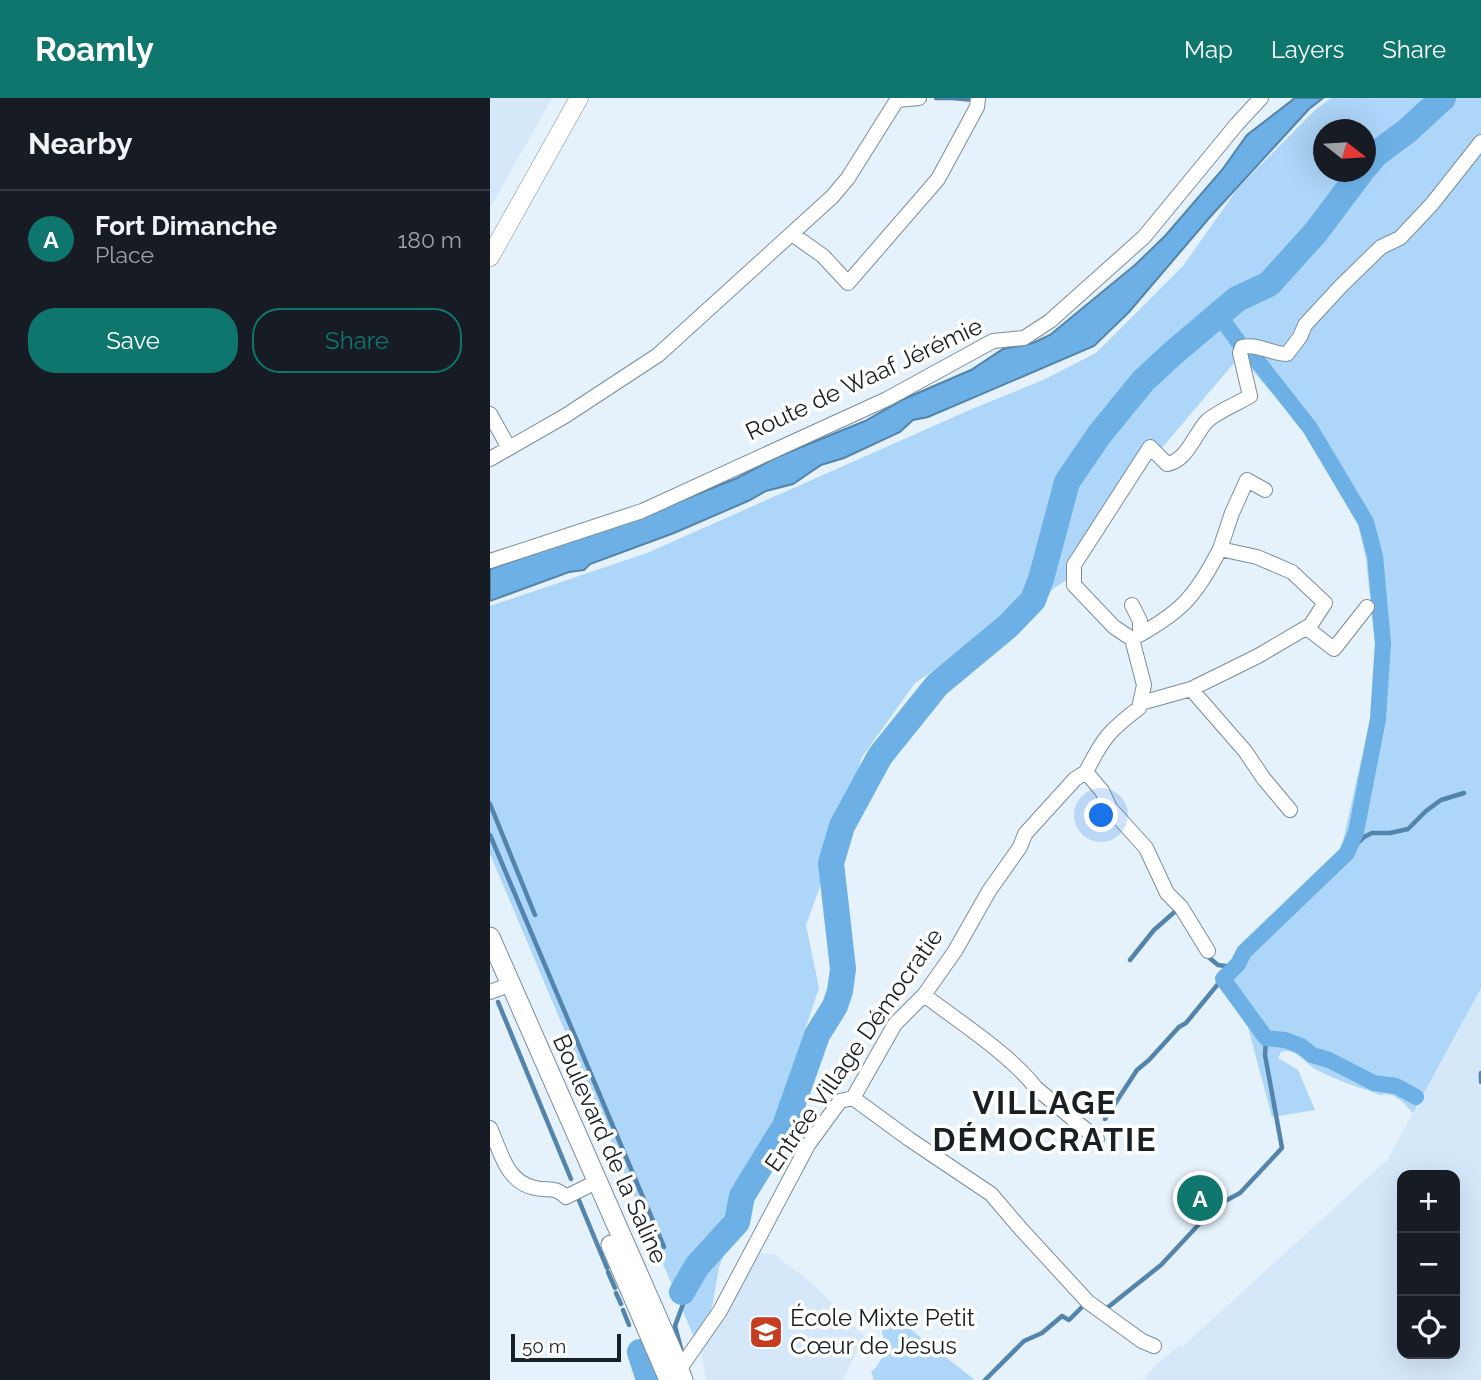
<!DOCTYPE html>
<html lang="en">
<head>
<meta charset="utf-8">
<style>
	:root { --surface:#171b24; --page:#242831; --text:#f1f3f6; --muted:#9ea1a6; --line:#363941; --accent:#0f766e }
	body { margin:0; font-family:Raleway,sans-serif; background:var(--page); color:var(--text) }
	.controls { position:absolute; right:21px; bottom:21px; display:grid; overflow:hidden; border-radius:14px; box-shadow:0 7px 28px #0002 }
	.controls button { width:63px; height:63px; display:grid; place-items:center; padding:0; border:0; border-bottom:2px solid var(--line); background:var(--surface); color:var(--text); font:35px sans-serif }
	.compass { position:absolute; left:823px; top:21px; width:63px; height:63px; border-radius:50%; background:var(--surface); box-shadow:0 7px 28px #0002; rotate:107deg }
	.scale { position:absolute; left:21px; bottom:18px; width:110px; box-sizing:border-box; padding-left:7px; border:4px solid #181f25; border-top:0; font-size:19px; line-height:24px; white-space:nowrap; color:#181f25; -webkit-text-stroke:5px #fff; paint-order:stroke }
	.you { position:absolute; left:612px; top:718px; width:24px; height:24px; margin:-18px; border:5px solid #fff; border-radius:50%; background:#1a73e8; box-shadow:0 0 0 10px #1a73e833 }
	.badge { display:grid; place-items:center; width:46px; height:46px; border-radius:50%; background:var(--accent); color:#fff; font-size:23px; font-weight:700 }
	.pin { position:absolute; translate:-50% -50%; border:4px solid #fff; box-shadow:0 2px 7px #0006 }
	.list { margin:0; padding:0; list-style:none }
	h2 { display:flex; justify-content:space-between; align-items:center; height:91px; margin:0; padding:0 28px; font-size:30px }
	h2 small { font-size:23px; font-weight:400; color:var(--muted) }
	.list li { display:grid; grid-template-columns:46px 1fr auto; gap:21px; align-items:center; box-sizing:border-box; height:98px; padding:0 28px; border-top:2px solid var(--line) }
	.list b { display:block; font-size:26px; white-space:nowrap }
	.list p { margin:0; font-size:23px; white-space:nowrap; color:var(--muted) }
	.list em { font-size:23px; font-style:normal; color:var(--muted) }
	.actions { display:flex; gap:14px; padding:21px 28px }
	.actions a { flex:1; padding:16px 0; border:2px solid var(--accent); border-radius:28px; text-align:center; font-size:24px; color:var(--accent) }
	.actions .main { background:var(--accent); color:#fff }
	.icon { flex:none; width:38px; height:38px; fill:none; stroke:currentColor; stroke-width:2; stroke-linecap:round; stroke-linejoin:round }
	.map { position:relative; flex:none; width:991px; height:1282px; overflow:hidden }
	header { display:flex; align-items:center; gap:42px; box-sizing:border-box; height:98px; padding:0 35px; background:var(--accent); color:#fff }
	header strong { font-size:33px }
	nav { display:flex; gap:38px; margin-inline-start:auto; font-size:24px }
	main { display:flex }
	aside { flex:1; background:var(--surface) }
	.map>svg:first-child { display:block }
</style>
</head>
<body>
<header>
<strong>Roamly</strong>
<nav><a>Map</a><a>Layers</a><a>Share</a></nav>
</header>
<main>
<aside>
<h2>Nearby<small></small></h2>
<ul class="list">
<li><span class="badge">A</span><div><b>Fort Dimanche</b><p>Place</p></div><em>180 m</em></li>
</ul>
<div class="actions"><a class="main">Save</a><a>Share</a></div>
</aside>
<div class="map">
<svg width="991" height="1282" viewBox="0 0 991 1282">
	<rect width="100%" height="100%" fill="#e5f1fb"/>
	<!-- built -->
	<path fill="#d4e8fa" fill-rule="evenodd" d="M0,0H62L0,110Z
		M991,890V1282H652L667,1266L690,1247L693,1248L898,1061ZM912,1077H965V1256H912Z
		M266,1154L285,1157L322,1185L374,1238L353,1282H216L211,1252Z"/>
	<!-- green -->
	<path fill="#add6f8" fill-rule="evenodd" d="M841,0H991V890L923,1015C914,1005 904,993 890,997C869,989 845,982 825,971C814,964 805,949 791,954L788,960L808,972L825,1012L782,1019L758,929L741,894L737,873L751,853L847,757L853,743L880,622L885,547L876,461L868,427L815,334L750,258L659,365L578,481L425,585L372,659L352,728L316,827L329,890L259,1097L229,1169L222,1209L216,1223L204,1239L0,756V508L157,455L482,311L553,282L606,255L693,168L748,90L825,12ZM834,32H876V74H834Z
		M400,1211L425,1235L485,1282H384L381,1274L387,1268L397,1251C391,1238 389,1222 400,1211Z"/>
	<!-- water -->
	<path fill="#6cb0e5" stroke="#5384ab" stroke-width="2" d="M805,0H833L819,11L720,119L639,214L604,248L438,319L423,322L410,334L354,360L331,367L303,386L276,393L258,403L184,435L100,466L94,472L79,474L0,503V471L183,406L247,380L287,359L375,323L414,301L481,272L513,251L543,245L560,237L645,167L675,138L732,72L757,37Z"/>
	<g fill="none" stroke-linecap="round" stroke-linejoin="round">
		<!-- stream -->
		<path stroke="#5384ab" stroke-width="4.5" d="M446,0H461
			M462,0L485,2
			M0,706L45,817
			M0,737L174,1149
			M857,755L874,739L882,735H900L918,731L936,713L951,702L974,695
			M640,862L664,832L688,811
			M8,904L81,1081
			M991,975V984
			M615,1021L647,972L659,962L689,929L696,925L742,869L728,867L716,857
			M88,1100L117,1170
			M118,1174L125,1190
			M126,1195L131,1206
			M613,1209L617,1210L671,1167L726,1108L750,1095L792,1050L775,957L776,940
			M133,1212L139,1227
			M192,1254L185,1228L207,1168
			M495,1282L534,1243L552,1235L572,1218L579,1222L595,1206"/>
		<!-- canal -->
		<path stroke="#6cb0e5" stroke-width="16" d="M729,217L752,249L769,265L820,330L876,424L885,458L893,545L888,621L866,734L857,755L754,854L748,866L733,881L776,940L795,942L811,948L822,957L839,962L884,985L906,988L926,999"/>
		<!-- river -->
		<path stroke="#6cb0e5" stroke-width="26" d="M876,68L886,56L917,33L953,0
			M192,1194L207,1168L247,1124L252,1098L295,1028L327,937L345,908L350,893L353,871L341,765L352,728L390,658L447,587L518,528L543,502L551,481L577,384L609,337L653,283L682,256L747,201L779,186L826,134L871,74
			M150,1254L159,1282"/>
		<!-- minor casing -->
		<g stroke="#7b8e9d" stroke-width="16">
			<path id="minor" d="M302,136L333,158L358,185L448,81L487,9L488,0
				M0,316L19,350
				M0,361L75,318L168,257L342,99L358,80L407,2L429,0
				M730,451L742,415L757,382L775,392
				M0,463L152,413L397,301L503,243L534,240L560,223L654,139L747,26L771,0
				M642,507L650,523V536
				M642,541C690,515 705,500 730,451L767,459L802,474L835,505L818,531
				M701,591L755,653L774,681L800,712
				M651,605L701,591L768,558L819,528L818,531L844,551L877,509
				M596,674C613,640 619,633 649,610L654,587L642,541L624,529L584,487V467L660,349L677,366C697,363 704,337 717,323C728,313 747,306 760,298L750,255L752,249C767,245 781,256 797,256L810,239L815,227L851,188L891,149L910,140L942,106L991,44
				M596,674L612,693L620,710L656,750L677,795L691,809L718,853
				M0,894L16,888
				M434,897C468,923 521,957 546,990L607,1041
				M363,1000L419,1041L501,1096L530,1130L598,1204L652,1243L664,1248
				M0,1030C11,1054 16,1084 45,1090C60,1093 64,1088 76,1099L98,1088
				M189,1272L230,1213L318,1047L350,1003L363,1000L405,926L434,897L465,853L499,793L530,749L535,736L585,681L596,674"/>
		</g>
		<!-- tertiary casing -->
		<g stroke="#7b8e9d" stroke-width="19">
			<path id="tertiary" d="M0,159L89,0"/>
		</g>
		<!-- secondary casing -->
		<g stroke="#7b8e9d" stroke-width="21">
			<path id="secondary" d="M0,839L189,1269V1272L193,1282
				M121,1147L179,1282"/>
		</g>
		<!-- minor -->
		<use href="#minor" stroke="#fff" stroke-width="14"/>
		<!-- tertiary -->
		<use href="#tertiary" stroke="#fff" stroke-width="18"/>
		<!-- secondary -->
		<use href="#secondary" stroke="#fff" stroke-width="19"/>
	</g>
	<!-- icons -->
	<defs>
		<g id="school-square" transform="scale(1.75)"><rect x="-9" y="-9" width="18" height="18" rx="4" fill="#c63c1e" stroke="#fff"/><path d="M0-5L7-2L0 1L-7-2ZM-4 1L0 2.5L4 1V4Q0 6-4 4Z" fill="#fff"/></g>
	</defs>
	<g fill-rule="evenodd">
		<use href="#school-square" x="276" y="1234"/>
	</g>
	<g text-anchor="middle" stroke-width="7" stroke-linejoin="round" paint-order="stroke">
		<!-- street labels -->
		<g font-size="24" fill="#181f25" stroke="#fff">
			<text transform="translate(374 281) rotate(-25)" y="8">Route de Waaf Jérémie</text>
			<text transform="translate(364 952) rotate(-55)" y="8">Entrée Village Démocratie</text>
			<text transform="translate(120 1051) rotate(66)" y="8">Boulevard de la Saline</text>
		</g>
		<!-- poi labels -->
		<g font-size="24" fill="#181f25" stroke="#fff" text-anchor="start">
			<text x="300" y="1228">École Mixte Petit<tspan x="300" dy="28">Cœur de Jesus</tspan></text>
		</g>
		<!-- district labels -->
		<g font-size="32" font-weight="bold" letter-spacing="2" fill="#181f25" stroke="#fff">
			<text x="555" y="1016">VILLAGE<tspan x="555" dy="37">DÉMOCRATIE</tspan></text>
		</g>
	</g>
</svg>
<div class="controls">
<button>+</button>
<button>−</button>
<button><svg class="icon" aria-label="locate" viewBox="0 0 24 24"><circle cx="12" cy="12" r="6"/><path d="M12 2v4M12 18v4M2 12h4M18 12h4"/></svg></button>
</div>
<svg class="compass" viewBox="-18 -18 36 36"><path d="M0-13l5 13h-10z" fill="#e53935"/><path d="M0 13l5-13h-10z" fill="#9ea1a6"/></svg>
<div class="scale">50 m</div>
<div class="you"></div>
<div class="pin badge" style="left:710px;top:1100px">A</div>
</div>
</main>
</body>
</html>
